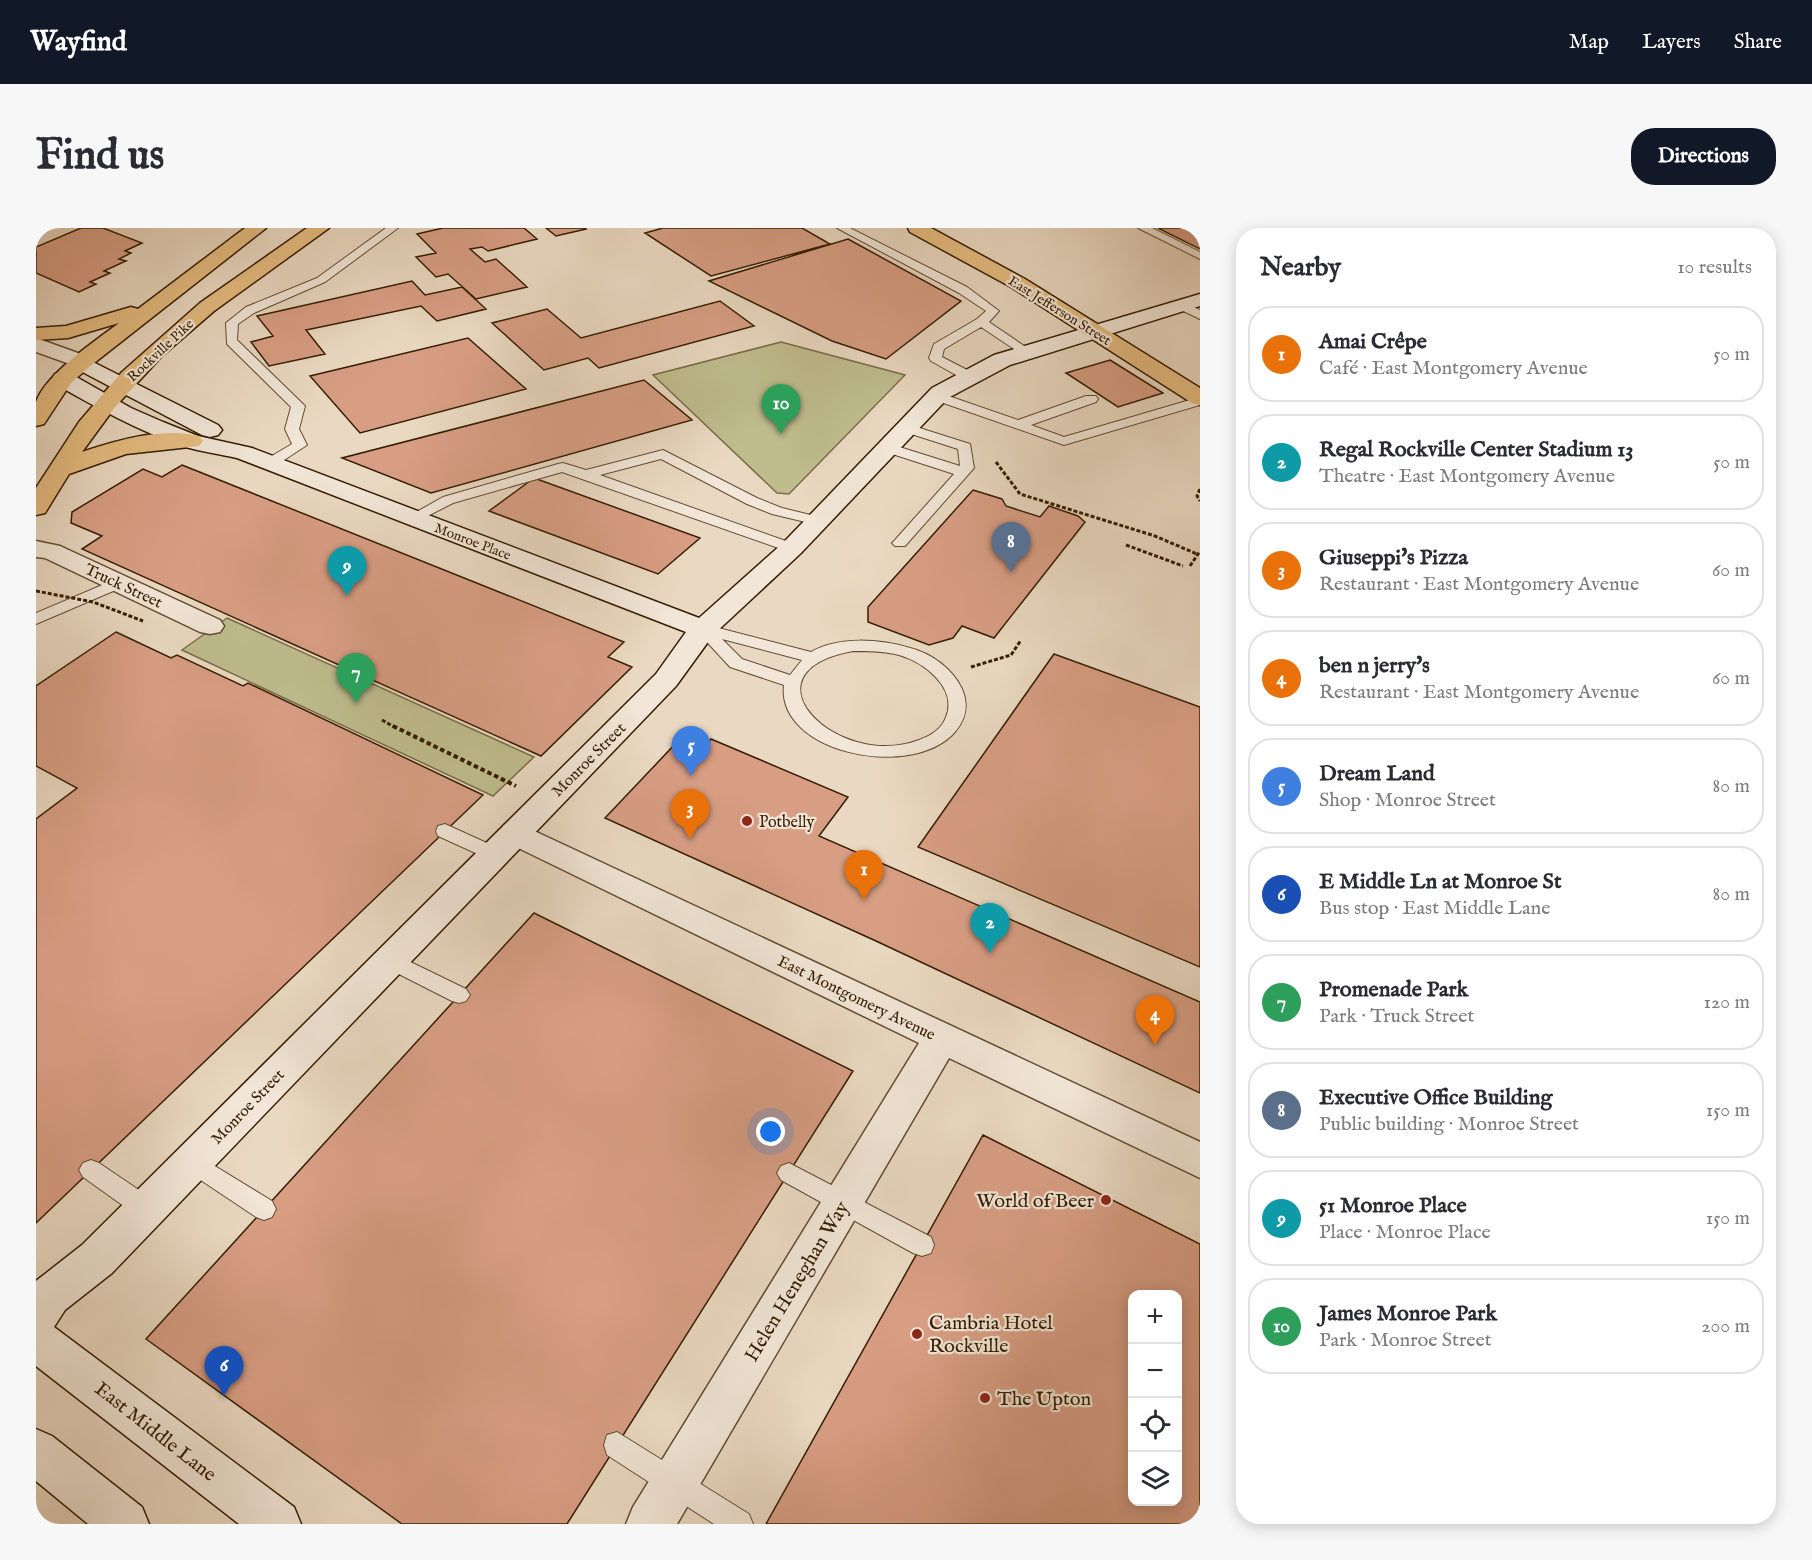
<!DOCTYPE html>
<html lang="en">
<head>
<meta charset="utf-8">
<style>
	:root { --surface:#fff; --page:#f7f7f7; --text:#2b2b33; --muted:#7c7c81; --line:#e1e1e2; --accent:#111827 }
	body { margin:0; font-family:"IM FELL English",serif; background:var(--page); color:var(--text) }
	.controls { position:absolute; right:18px; bottom:18px; display:grid; overflow:hidden; border-radius:12px; box-shadow:0 3px 15px #0003 }
	.controls button { width:54px; height:54px; display:grid; place-items:center; padding:0; border:0; border-bottom:2px solid var(--line); background:var(--surface); color:var(--text); font:30px sans-serif }
	.you { position:absolute; left:735px; top:904px; width:21px; height:21px; margin:-15px; border:4px solid #fff; border-radius:50%; background:#1a73e8; box-shadow:0 0 0 9px #1a73e833 }
	.badge { display:grid; place-items:center; width:39px; height:39px; border-radius:50%; background:var(--accent); color:#fff; font-size:20px; font-weight:700 }
	.pin { position:absolute; translate:-50% -50px; filter:drop-shadow(0 2px 3px #0008) }
	.pin::after { content:''; position:absolute; top:32px; width:21px; height:18px; background:inherit; clip-path:polygon(0 0,100% 0,50% 100%) }
	.list { margin:0; padding:0; list-style:none }
	h2 { display:flex; justify-content:space-between; align-items:center; height:78px; margin:0; padding:0 24px; font-size:26px }
	h2 small { font-size:20px; font-weight:400; color:var(--muted) }
	.list li { display:grid; grid-template-columns:39px 1fr auto; gap:18px; align-items:center; box-sizing:border-box; height:96px; margin:0 12px 12px; padding:0 12px; border:2px solid var(--line); border-radius:24px }
	.list b { display:block; font-size:22px; white-space:nowrap }
	.list p { margin:0; font-size:20px; white-space:nowrap; color:var(--muted) }
	.list em { font-size:20px; font-style:normal; color:var(--muted) }
	.icon { flex:none; width:33px; height:33px; fill:none; stroke:currentColor; stroke-width:2; stroke-linecap:round; stroke-linejoin:round }
	.map { position:relative; flex:none; width:1164px; height:1296px; overflow:hidden; border-radius:24px }
	header { display:flex; align-items:center; gap:36px; box-sizing:border-box; height:84px; padding:0 30px; background:var(--accent); color:#fff }
	header strong { font-size:28px }
	nav { display:flex; gap:33px; margin-inline-start:auto; font-size:21px }
	.intro { display:flex; align-items:center; justify-content:space-between; box-sizing:border-box; height:144px; padding:0 36px }
	h1 { margin:0; font-size:42px }
	.button { padding:15px 27px; border-radius:24px; background:var(--accent); color:#fff; font-size:21px; font-weight:700 }
	main { display:flex; gap:36px; padding:0 36px }
	aside { flex:1; background:var(--surface); border-radius:24px; box-shadow:0 3px 15px #0003 }
	.map>svg:first-child { display:block }
</style>
</head>
<body>
<header>
<strong>Wayfind</strong>
<nav><a>Map</a><a>Layers</a><a>Share</a></nav>
</header>
<div class="intro"><h1>Find us</h1><a class="button">Directions</a></div>
<main>
<div class="map">
<svg width="1164" height="1296" viewBox="0 0 1164 1296">
	<rect width="100%" height="100%" fill="#ead9c2"/>
	<filter id="stains"><feTurbulence type="fractalNoise" baseFrequency=".00333" numOctaves="4"/><feColorMatrix values="0 0 0 0 .2 0 0 0 0 .09 0 0 0 0 .02 0 0 0 .5 -.17"/></filter>
	<radialGradient id="worn" r=".72"><stop offset=".6" stop-color="#630" stop-opacity="0"/><stop offset="1" stop-color="#630" stop-opacity=".3"/></radialGradient>
	<!-- green -->
	<path fill="#bfbd8e" stroke="#7a6d48" stroke-width="1.5" d="M745,114L869,147L753,266L741,265L617,147Z
		M191,390L498,529L457,568L146,422Z"/>
	<!-- building -->
	<path fill="#d89e84" stroke="#361d01" stroke-width="1.5" fill-rule="evenodd" d="M45,0H67L106,15L89,23L95,25L83,31L90,33L68,43L74,45L54,54L60,56L43,64L0,45V19Z
		M407,0H488L501,11L452,23L446,19L434,21L449,34L460,31L491,59L440,71L412,46L400,49L380,29L400,25L381,6Z
		M510,0H549L550,1L520,8Z
		M627,0H766L794,16L675,48L609,5Z
		M1122,0H1164V21Z
		M812,11L925,73L850,131L796,113L673,53Z
		M376,53L389,67L426,59L450,81L401,93L385,78L270,102L289,126L233,138L215,114L237,108L221,88Z
		M684,73L718,98L563,140L552,130L508,142L456,95L511,81L545,110Z
		M432,110L490,161L324,205L274,148Z
		M1074,132L1127,165L1082,179L1030,145Z
		M608,152L656,192L395,265L306,230Z
		M146,237L588,414L572,429L596,439L505,528L46,321L66,308L35,295L36,284L107,241L126,249Z
		M498,250L664,310L622,346L453,283Z
		M937,262L966,271L970,278L1004,289L1013,278L1042,288L1049,294L958,410L926,398L917,410L893,417L832,394V379Z
		M80,404L135,430L141,427L207,458L212,455L447,567L0,995V591L41,560L0,538V458Z
		M1018,426L1164,479V739L882,619Z
		M675,511L812,569L783,608L1164,774V865L840,713L569,590L642,513L665,523Z
		M498,685L817,843L531,1296H366L110,1111Z
		M947,907L1164,1016V1296H730ZM1096,1066H1142V1274H1096Z"/>
	<g fill="none" stroke-linecap="round" stroke-linejoin="round">
		<!-- lane casing -->
		<g stroke="#634c31" stroke-width="2">
			<path id="lane" d="M350,0H362L289,54L218,85L202,96L201,112L269,178L263,201L271,217L239,238H229L227,235L229,232L256,216L249,201L255,179L191,116L190,95L210,79L281,50Z
				M801,0H814L931,59L963,83L953,94L997,124L995,127H987L945,99L908,121L906,129L939,146L940,149L939,152H929L895,133L893,130L898,116L941,91L950,83L923,65Z
				M1102,0H1116L1164,24V31Z
				M1145,73L1164,82V91L1141,80V74Z
				M901,164L982,192L1050,168H1060L1062,171L1060,174L995,197L1028,209L1164,169V177L1028,217L896,171L894,168L896,165Z
				M871,196L934,216L938,240L869,318H859L856,315L859,312L918,246L847,223L845,220L847,217H857L924,238L922,221L866,203L864,200Z
				M627,222L721,270L746,280L787,290L789,293L782,297L736,286L711,276L625,231L564,247L761,317L764,320L756,325L751,323L526,244L417,275L382,293L377,294L370,290L407,269L522,236L527,235L550,242Z
				M83,350L89,352L91,355L89,358L0,396V385Z
				M667,396L775,424C803,408 843,411 874,420C895,425 917,441 926,461C933,477 930,491 919,504C876,553 740,525 748,457L694,439L659,401ZM686,411L766,432L754,447L706,431ZM817,423C832,423 848,423 863,427C888,434 922,460 910,489C906,501 894,508 883,512C801,543 701,444 817,423Z
				M409,596L464,621L467,626L464,631L457,633L402,608L400,603L402,598Z
				M354,724L430,761L434,767L430,773L423,775L416,773L347,738L344,732L347,726Z
				M156,924L236,973L240,981L236,989L228,992L220,989L148,941L144,934L148,927Z
				M55,932L63,935L119,973L123,981L119,989L111,992L103,989L47,949L43,942L47,935Z
				M753,935L895,1009L898,1017L895,1025L886,1028L877,1025L745,952L741,945L745,938Z
				M581,1204L713,1286L717,1296H678L571,1227L568,1217L571,1207Z"/>
		</g>
		<!-- street casing -->
		<g stroke="#634c31" stroke-width="3">
			<path id="street" d="M0,110L53,129L56,134L53,139L45,140L0,124Z
				M0,313L24,318L184,392L188,398L184,404L174,406L164,404L9,330L0,329Z
				M479,594L1164,914V950L913,830L641,1296H590L597,1279L883,815L468,613L463,605L468,597Z"/>
		</g>
		<!-- secondary casing -->
		<g stroke="#361d01" stroke-width="3">
			<path id="secondary" d="M1164,66V78L974,137L912,170L765,325L677,407L640,458L76,1045L29,1082L18,1099L258,1279L265,1296H203L0,1138V1053L46,1017L620,446L650,404L201,230C183,226 163,223 146,218C101,202 60,179 19,156L16,151L19,146L27,144L35,146L95,180L127,194L162,208L216,220L663,390L747,315L896,160L958,127Z
				M45,128L182,197L186,202L182,207L174,209L166,207L37,139L34,134L37,129Z
				M0,1201L16,1208L106,1279L113,1296H52L0,1253Z"/>
		</g>
		<!-- primary casing -->
		<g stroke="#361d01" stroke-width="3">
			<path id="primary" d="M209,0H230L53,139L35,155L8,196L0,198C0,191 0,180 0,174C10,146 59,113 83,95L32,110L0,112V100L30,98L95,79L102,81Z
				M271,0H293L178,83L126,128L79,179L46,224C81,212 127,199 163,208L167,213L163,218L90,226L33,246L9,285L0,287V260L43,194L86,144L164,75Z
				M872,0H895L989,51L1164,160V177L1156,175L975,59L874,4Z"/>
		</g>
		<!-- path-far1 -->
		<path stroke="#361d01" stroke-width="3" stroke-dasharray="4 2" stroke-linecap="butt" d="M960,234L984,266L1119,308L1161,326
			M1164,261L1161,268L1164,273
			M1090,317L1147,338
			M1154,338L1164,323
			M935,439L975,427L985,412
			M346,492L360,500"/>
		<!-- path -->
		<path stroke="#361d01" stroke-width="4" stroke-dasharray="4.5 3" stroke-linecap="butt" d="M357,498L480,558"/>
		<!-- lane -->
		<use href="#lane" fill="#f1e6d7" fill-rule="evenodd"/>
		<!-- street -->
		<use href="#street" fill="#f1e6d7" fill-rule="evenodd"/>
		<!-- secondary -->
		<use href="#secondary" fill="#f1e6d7" fill-rule="evenodd"/>
		<!-- primary -->
		<use href="#primary" fill="#e5bc81" fill-rule="evenodd"/>
		<!-- path-bridge -->
		<path stroke="#361d01" stroke-width="3" stroke-dasharray="4 2" stroke-linecap="butt" d="M0,363L57,374L107,393"/>
	</g>
	<!-- markers -->
	<g fill="#8f2418" stroke="#f1e6d7" stroke-width="2">
		<circle cx="711" cy="593" r="6"/>
		<circle cx="1070" cy="972" r="6"/>
		<circle cx="881" cy="1106" r="6"/>
		<circle cx="949" cy="1170" r="6"/>
	</g>
	<g text-anchor="middle" stroke-width="4.5" stroke-linejoin="round" paint-order="stroke">
		<!-- far-street labels -->
		<g font-size="14" fill="#361d01" stroke="#f1e6d7">
			<text transform="translate(1024 82) rotate(32)" y="5">East Jefferson Street</text>
			<text transform="translate(124 122) rotate(-43)" y="5">Rockville Pike</text>
			<text transform="translate(437 313) rotate(21)" y="5">Monroe Place</text>
		</g>
		<!-- street labels -->
		<g font-size="16" fill="#361d01" stroke="#f1e6d7">
			<text transform="translate(88 357) rotate(25)" y="6">Truck Street</text>
			<text transform="translate(552 531) rotate(-45)" y="6">Monroe Street</text>
			<text transform="translate(821 769) rotate(26)" y="6">East Montgomery Avenue</text>
			<text transform="translate(211 878) rotate(-46)" y="6">Monroe Street</text>
		</g>
		<!-- poi labels -->
		<g font-size="16" fill="#361d01" stroke="#f1e6d7" text-anchor="start">
			<text x="723" y="599">Potbelly</text>
		</g>
		<!-- near-poi labels -->
		<g font-size="20" fill="#361d01" stroke="#f1e6d7" text-anchor="start">
			<text x="1058" y="979" text-anchor="end">World of Beer</text>
			<text x="893" y="1101">Cambria Hotel<tspan x="893" dy="23">Rockville</tspan></text>
			<text x="961" y="1177">The Upton</text>
		</g>
		<!-- near-street labels -->
		<g font-size="20" fill="#361d01" stroke="#f1e6d7">
			<text transform="translate(760 1053) rotate(-59)" y="7">Helen Heneghan Way</text>
			<text transform="translate(120 1203) rotate(38)" y="7">East Middle Lane</text>
		</g>
	</g>
	<rect width="100%" height="100%" filter="url(#stains)"/>
	<rect width="100%" height="100%" fill="url(#worn)"/>
</svg>
<div class="controls">
<button>+</button>
<button>−</button>
<button><svg class="icon" aria-label="locate" viewBox="0 0 24 24"><circle cx="12" cy="12" r="6"/><path d="M12 2v4M12 18v4M2 12h4M18 12h4"/></svg></button>
<button><svg class="icon" aria-label="layers" viewBox="0 0 24 24"><path d="M12 4l9 5-9 5-9-5zM3 14l9 5 9-5"/></svg></button>
</div>
<div class="you"></div>
<div class="pin badge" style="left:828px;top:672px;background:#e8710a">1</div>
<div class="pin badge" style="left:954px;top:725px;background:#0f9aa8">2</div>
<div class="pin badge" style="left:654px;top:611px;background:#e8710a">3</div>
<div class="pin badge" style="left:1119px;top:817px;background:#e8710a">4</div>
<div class="pin badge" style="left:655px;top:548px;background:#3f7fe0">5</div>
<div class="pin badge" style="left:188px;top:1168px;background:#1a4fb4">6</div>
<div class="pin badge" style="left:320px;top:475px;background:#2e9e5b">7</div>
<div class="pin badge" style="left:975px;top:344px;background:#5c6f8a">8</div>
<div class="pin badge" style="left:311px;top:368px;background:#0f9aa8">9</div>
<div class="pin badge" style="left:745px;top:206px;background:#2e9e5b">10</div>
</div>
<aside>
<h2>Nearby<small>10 results</small></h2>
<ul class="list">
<li><span class="badge" style="background:#e8710a">1</span><div><b>Amai Crêpe</b><p>Café · East Montgomery Avenue</p></div><em>50 m</em></li>
<li><span class="badge" style="background:#0f9aa8">2</span><div><b>Regal Rockville Center Stadium 13</b><p>Theatre · East Montgomery Avenue</p></div><em>50 m</em></li>
<li><span class="badge" style="background:#e8710a">3</span><div><b>Giuseppi's Pizza</b><p>Restaurant · East Montgomery Avenue</p></div><em>60 m</em></li>
<li><span class="badge" style="background:#e8710a">4</span><div><b>ben n jerry's</b><p>Restaurant · East Montgomery Avenue</p></div><em>60 m</em></li>
<li><span class="badge" style="background:#3f7fe0">5</span><div><b>Dream Land</b><p>Shop · Monroe Street</p></div><em>80 m</em></li>
<li><span class="badge" style="background:#1a4fb4">6</span><div><b>E Middle Ln at Monroe St</b><p>Bus stop · East Middle Lane</p></div><em>80 m</em></li>
<li><span class="badge" style="background:#2e9e5b">7</span><div><b>Promenade Park</b><p>Park · Truck Street</p></div><em>120 m</em></li>
<li><span class="badge" style="background:#5c6f8a">8</span><div><b>Executive Office Building</b><p>Public building · Monroe Street</p></div><em>150 m</em></li>
<li><span class="badge" style="background:#0f9aa8">9</span><div><b>51 Monroe Place</b><p>Place · Monroe Place</p></div><em>150 m</em></li>
<li><span class="badge" style="background:#2e9e5b">10</span><div><b>James Monroe Park</b><p>Park · Monroe Street</p></div><em>200 m</em></li>
</ul>
</aside>
</main>
</body>
</html>
